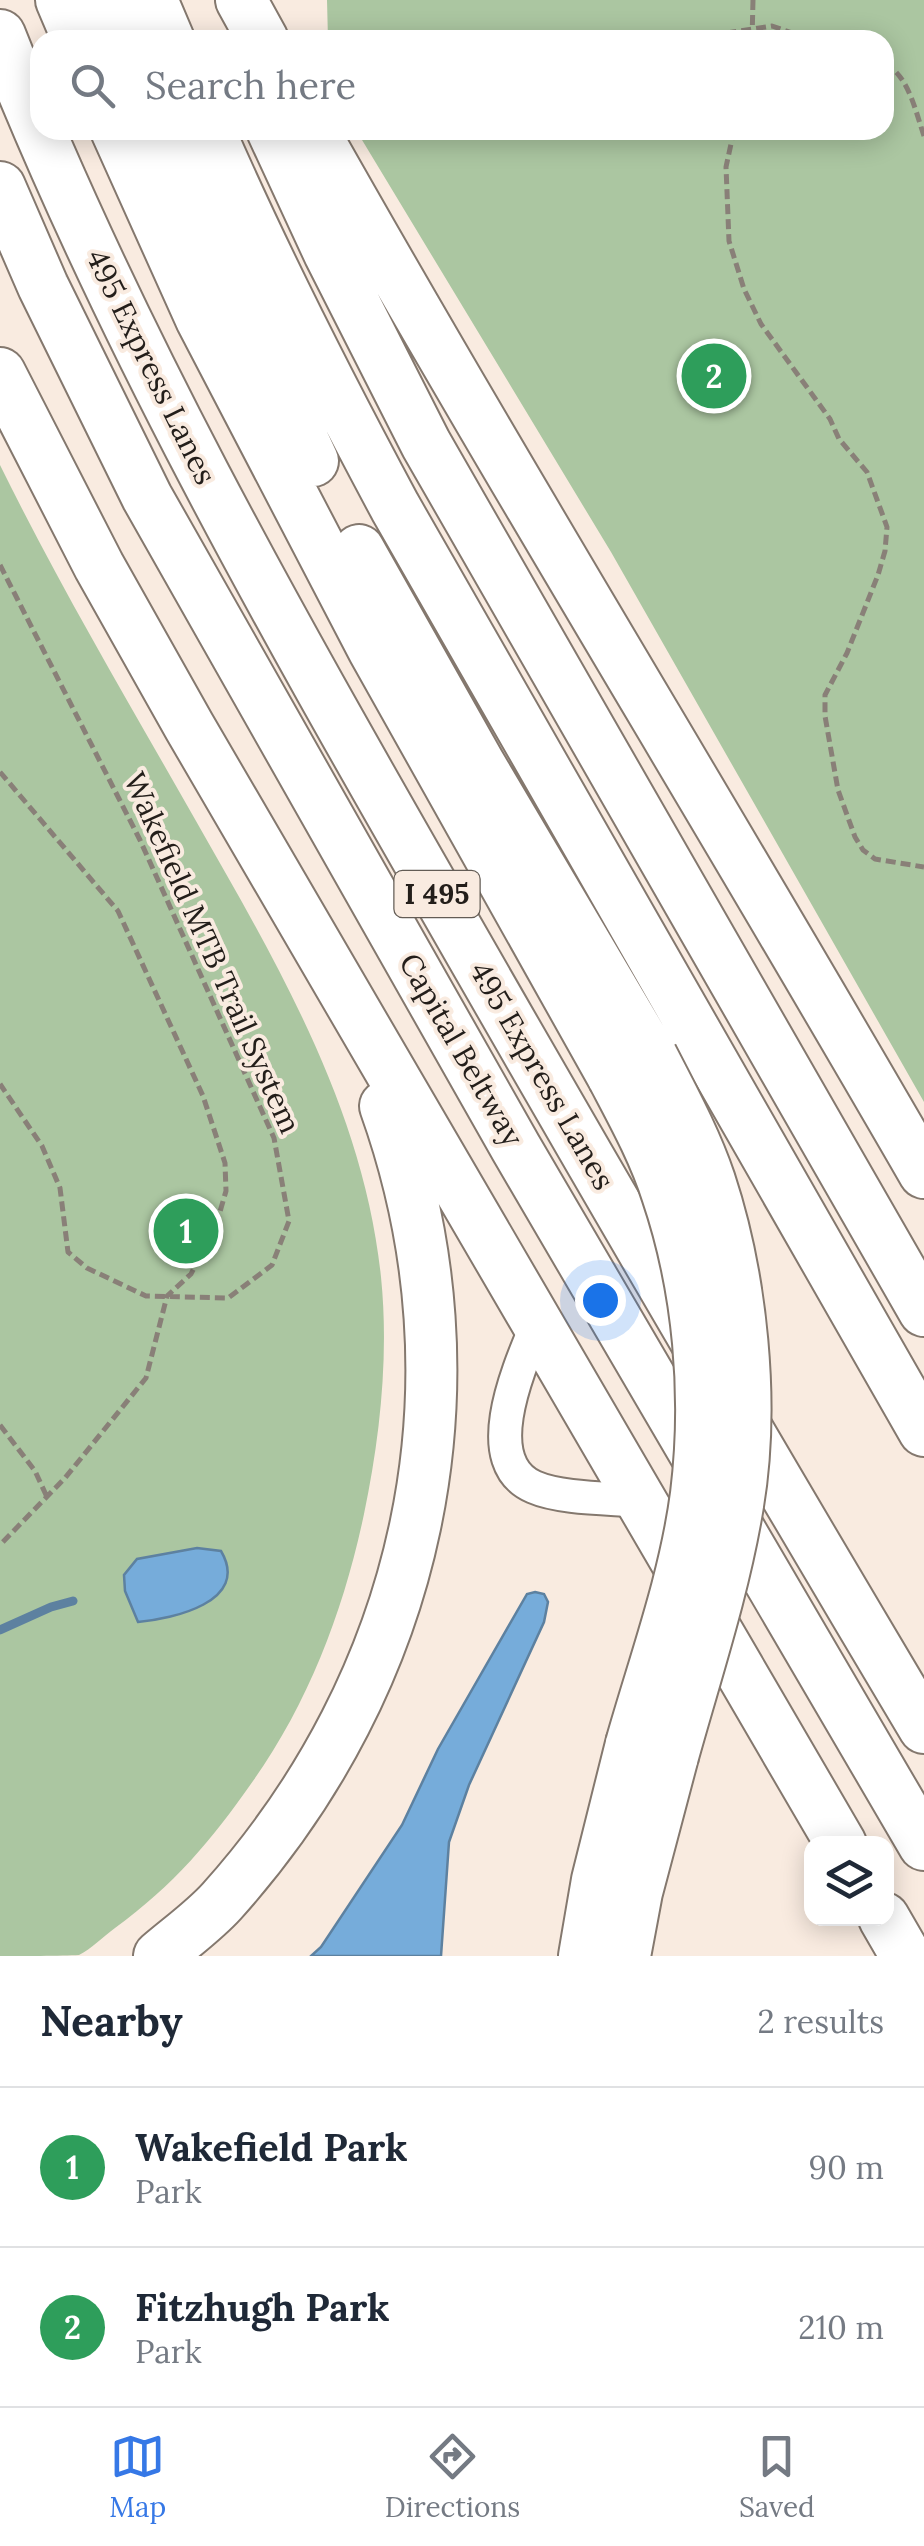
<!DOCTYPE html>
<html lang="en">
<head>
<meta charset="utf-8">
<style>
	:root { --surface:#fff; --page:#f6f6f7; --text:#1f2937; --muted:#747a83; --line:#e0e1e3; --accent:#3678e6 }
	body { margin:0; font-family:Lora,serif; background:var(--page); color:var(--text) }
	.controls { position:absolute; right:30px; bottom:30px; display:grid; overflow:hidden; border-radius:20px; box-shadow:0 5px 25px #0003 }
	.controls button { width:90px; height:90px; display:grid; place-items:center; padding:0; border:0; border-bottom:2px solid var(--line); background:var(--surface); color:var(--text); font:50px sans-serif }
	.you { position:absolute; left:600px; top:1300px; width:35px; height:35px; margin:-25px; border:8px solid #fff; border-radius:50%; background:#1a73e8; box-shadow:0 0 0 15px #1a73e833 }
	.badge { display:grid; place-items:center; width:65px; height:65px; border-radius:50%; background:var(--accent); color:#fff; font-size:32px; font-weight:700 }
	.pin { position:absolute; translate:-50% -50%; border:5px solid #fff; box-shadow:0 2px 10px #0006 }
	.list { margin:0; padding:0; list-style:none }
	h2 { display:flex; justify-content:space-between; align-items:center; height:130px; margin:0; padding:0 40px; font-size:42px }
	h2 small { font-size:32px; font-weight:400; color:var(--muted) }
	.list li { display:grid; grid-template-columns:65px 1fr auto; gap:30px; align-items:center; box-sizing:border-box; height:160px; padding:0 40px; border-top:2px solid var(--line) }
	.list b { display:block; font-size:38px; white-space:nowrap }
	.list p { margin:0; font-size:32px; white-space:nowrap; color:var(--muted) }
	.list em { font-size:32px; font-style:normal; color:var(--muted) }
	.icon { flex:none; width:55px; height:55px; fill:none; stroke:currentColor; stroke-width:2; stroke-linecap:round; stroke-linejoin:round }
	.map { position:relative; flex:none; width:924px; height:1956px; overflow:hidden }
	.search { position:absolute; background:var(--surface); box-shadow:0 5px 25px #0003; left:30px; right:30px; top:30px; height:110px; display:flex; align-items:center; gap:25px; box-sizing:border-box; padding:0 35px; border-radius:30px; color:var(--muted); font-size:38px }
	.sheet { height:450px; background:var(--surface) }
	nav { display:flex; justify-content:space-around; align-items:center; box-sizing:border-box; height:140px; border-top:2px solid var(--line); background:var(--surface); font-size:28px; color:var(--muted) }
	nav a { display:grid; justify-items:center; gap:5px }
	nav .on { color:var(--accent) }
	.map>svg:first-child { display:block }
</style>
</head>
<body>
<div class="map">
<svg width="924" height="1956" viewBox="0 0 924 1956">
	<rect width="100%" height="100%" fill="#f9ebe0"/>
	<!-- green -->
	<path fill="#abc6a1" d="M327,0H924V1102L611,552L356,130H884V40H328Z
		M0,465C60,587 129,703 196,821C277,963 364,1110 381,1277C389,1355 380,1438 364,1514C344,1609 309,1702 253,1781C211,1841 174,1885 115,1928C104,1936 91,1949 79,1955C63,1956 19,1956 0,1956Z"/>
	<!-- water -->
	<path fill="#76acda" stroke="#5d81a0" stroke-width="2.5" d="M197,1548L221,1551C251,1602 172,1619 138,1622L125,1591L124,1575L137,1559Z
		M535,1592L544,1594L548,1602L544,1622L469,1785L449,1842L441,1956H311L321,1947L402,1825L438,1749L527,1594Z"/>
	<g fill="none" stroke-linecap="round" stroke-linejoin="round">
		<!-- stream -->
		<path stroke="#5d81a0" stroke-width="9" d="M0,1630L51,1607L73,1601"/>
		<!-- minor casing -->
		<g stroke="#84786e" stroke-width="36">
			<path id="minor" d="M538,1322C522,1361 475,1462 534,1487C561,1499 612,1498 643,1501"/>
		</g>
		<!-- highway casing -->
		<g stroke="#84786e" stroke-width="54">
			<path id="highway" d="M61,0L78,40
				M104,0L121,40
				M152,0L169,40
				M241,0L263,40
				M0,35C119,336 279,618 440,899C599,1177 760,1453 924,1728
				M116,130L201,319L373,649L613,1077
				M159,130L313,461
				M209,130C265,259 329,384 395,507L924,1431
				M272,130L329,253L426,444L924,1311
				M313,130C511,481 723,824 924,1173
				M0,187L43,286L147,497L516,1148L924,1845
				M0,373L99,566L189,726L841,1844
				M359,550L479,763L652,1056
				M884,1918L906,1956
				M159,1956C180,1938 204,1921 222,1901C420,1680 485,1386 385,1106
				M584,1956L597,1880L631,1744
				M625,1956L637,1892L673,1756"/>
		</g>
		<!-- path -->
		<path stroke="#898078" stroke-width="5" stroke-dasharray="10 5" stroke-linecap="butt" d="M682,40L772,26L812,40
			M752,40L753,0
			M884,64C908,73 916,113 924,136
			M734,130L726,167L729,241L744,289L761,324L830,419L839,439L867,472L887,527L885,551L878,575L847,653L825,695V716L838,790L855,837L863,850L875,859L924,867
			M0,565L140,840L274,1138L289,1221L272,1265L228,1298L146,1296L87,1268L68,1252L60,1188L42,1146L0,1084
			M0,772L118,911L203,1096L225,1163L226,1191L217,1222L191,1274L167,1296L146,1378L65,1478L0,1545
			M0,1425L35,1471L47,1497"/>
		<!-- minor -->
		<use href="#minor" stroke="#fff" stroke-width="32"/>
		<!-- highway -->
		<use href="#highway" stroke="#fff" stroke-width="50"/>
		<!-- highway-bridge casing -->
		<g stroke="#84786e" stroke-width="54" stroke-linecap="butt">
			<path id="highway-bridge" d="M652,1056C673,1097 695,1137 710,1181C742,1278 755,1404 738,1505C724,1590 696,1673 673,1756
				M613,1077C633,1115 654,1153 667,1194C699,1288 708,1396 696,1494C685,1579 654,1663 631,1744"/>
		</g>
		<!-- highway-bridge -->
		<use href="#highway-bridge" stroke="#fff" stroke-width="50"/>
	</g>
	<g text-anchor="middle" stroke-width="8" stroke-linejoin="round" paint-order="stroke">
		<!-- shield labels -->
		<rect fill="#f9ebe0" stroke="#635c55" stroke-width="2.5" x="394.5" y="871" width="85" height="46" rx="8"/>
		<g font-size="28" font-weight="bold" fill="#231e1a">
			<text x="437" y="904">I 495</text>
		</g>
		<!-- street labels -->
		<g font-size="30" fill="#231e1a" stroke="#f9ebe0">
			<text transform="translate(151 367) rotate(64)" y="10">495 Express Lanes</text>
			<text transform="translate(212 953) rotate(66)" y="10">Wakefield MTB Trail System</text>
			<text transform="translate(461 1050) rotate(60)" y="10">Capital Beltway</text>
			<text transform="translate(542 1076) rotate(60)" y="10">495 Express Lanes</text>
		</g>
	</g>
</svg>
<div class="controls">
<button><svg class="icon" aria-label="layers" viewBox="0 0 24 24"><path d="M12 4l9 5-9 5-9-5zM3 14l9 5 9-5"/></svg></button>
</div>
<div class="you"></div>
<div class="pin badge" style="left:186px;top:1231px;background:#2e9e5b">1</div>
<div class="pin badge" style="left:714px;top:376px;background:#2e9e5b">2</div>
<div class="search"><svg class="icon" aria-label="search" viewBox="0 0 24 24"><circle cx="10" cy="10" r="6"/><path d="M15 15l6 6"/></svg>Search here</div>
</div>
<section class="sheet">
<h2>Nearby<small>2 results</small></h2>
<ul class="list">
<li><span class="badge" style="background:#2e9e5b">1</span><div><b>Wakefield Park</b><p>Park</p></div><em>90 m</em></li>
<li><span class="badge" style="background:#2e9e5b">2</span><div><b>Fitzhugh Park</b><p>Park</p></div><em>210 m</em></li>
</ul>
</section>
<nav>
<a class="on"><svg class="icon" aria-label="map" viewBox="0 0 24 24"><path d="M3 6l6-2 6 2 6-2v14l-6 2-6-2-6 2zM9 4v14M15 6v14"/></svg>Map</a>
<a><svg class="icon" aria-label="directions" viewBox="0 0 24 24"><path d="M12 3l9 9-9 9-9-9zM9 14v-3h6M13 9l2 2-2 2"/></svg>Directions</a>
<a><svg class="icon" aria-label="saved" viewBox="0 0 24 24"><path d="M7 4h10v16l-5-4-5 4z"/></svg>Saved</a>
</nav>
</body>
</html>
